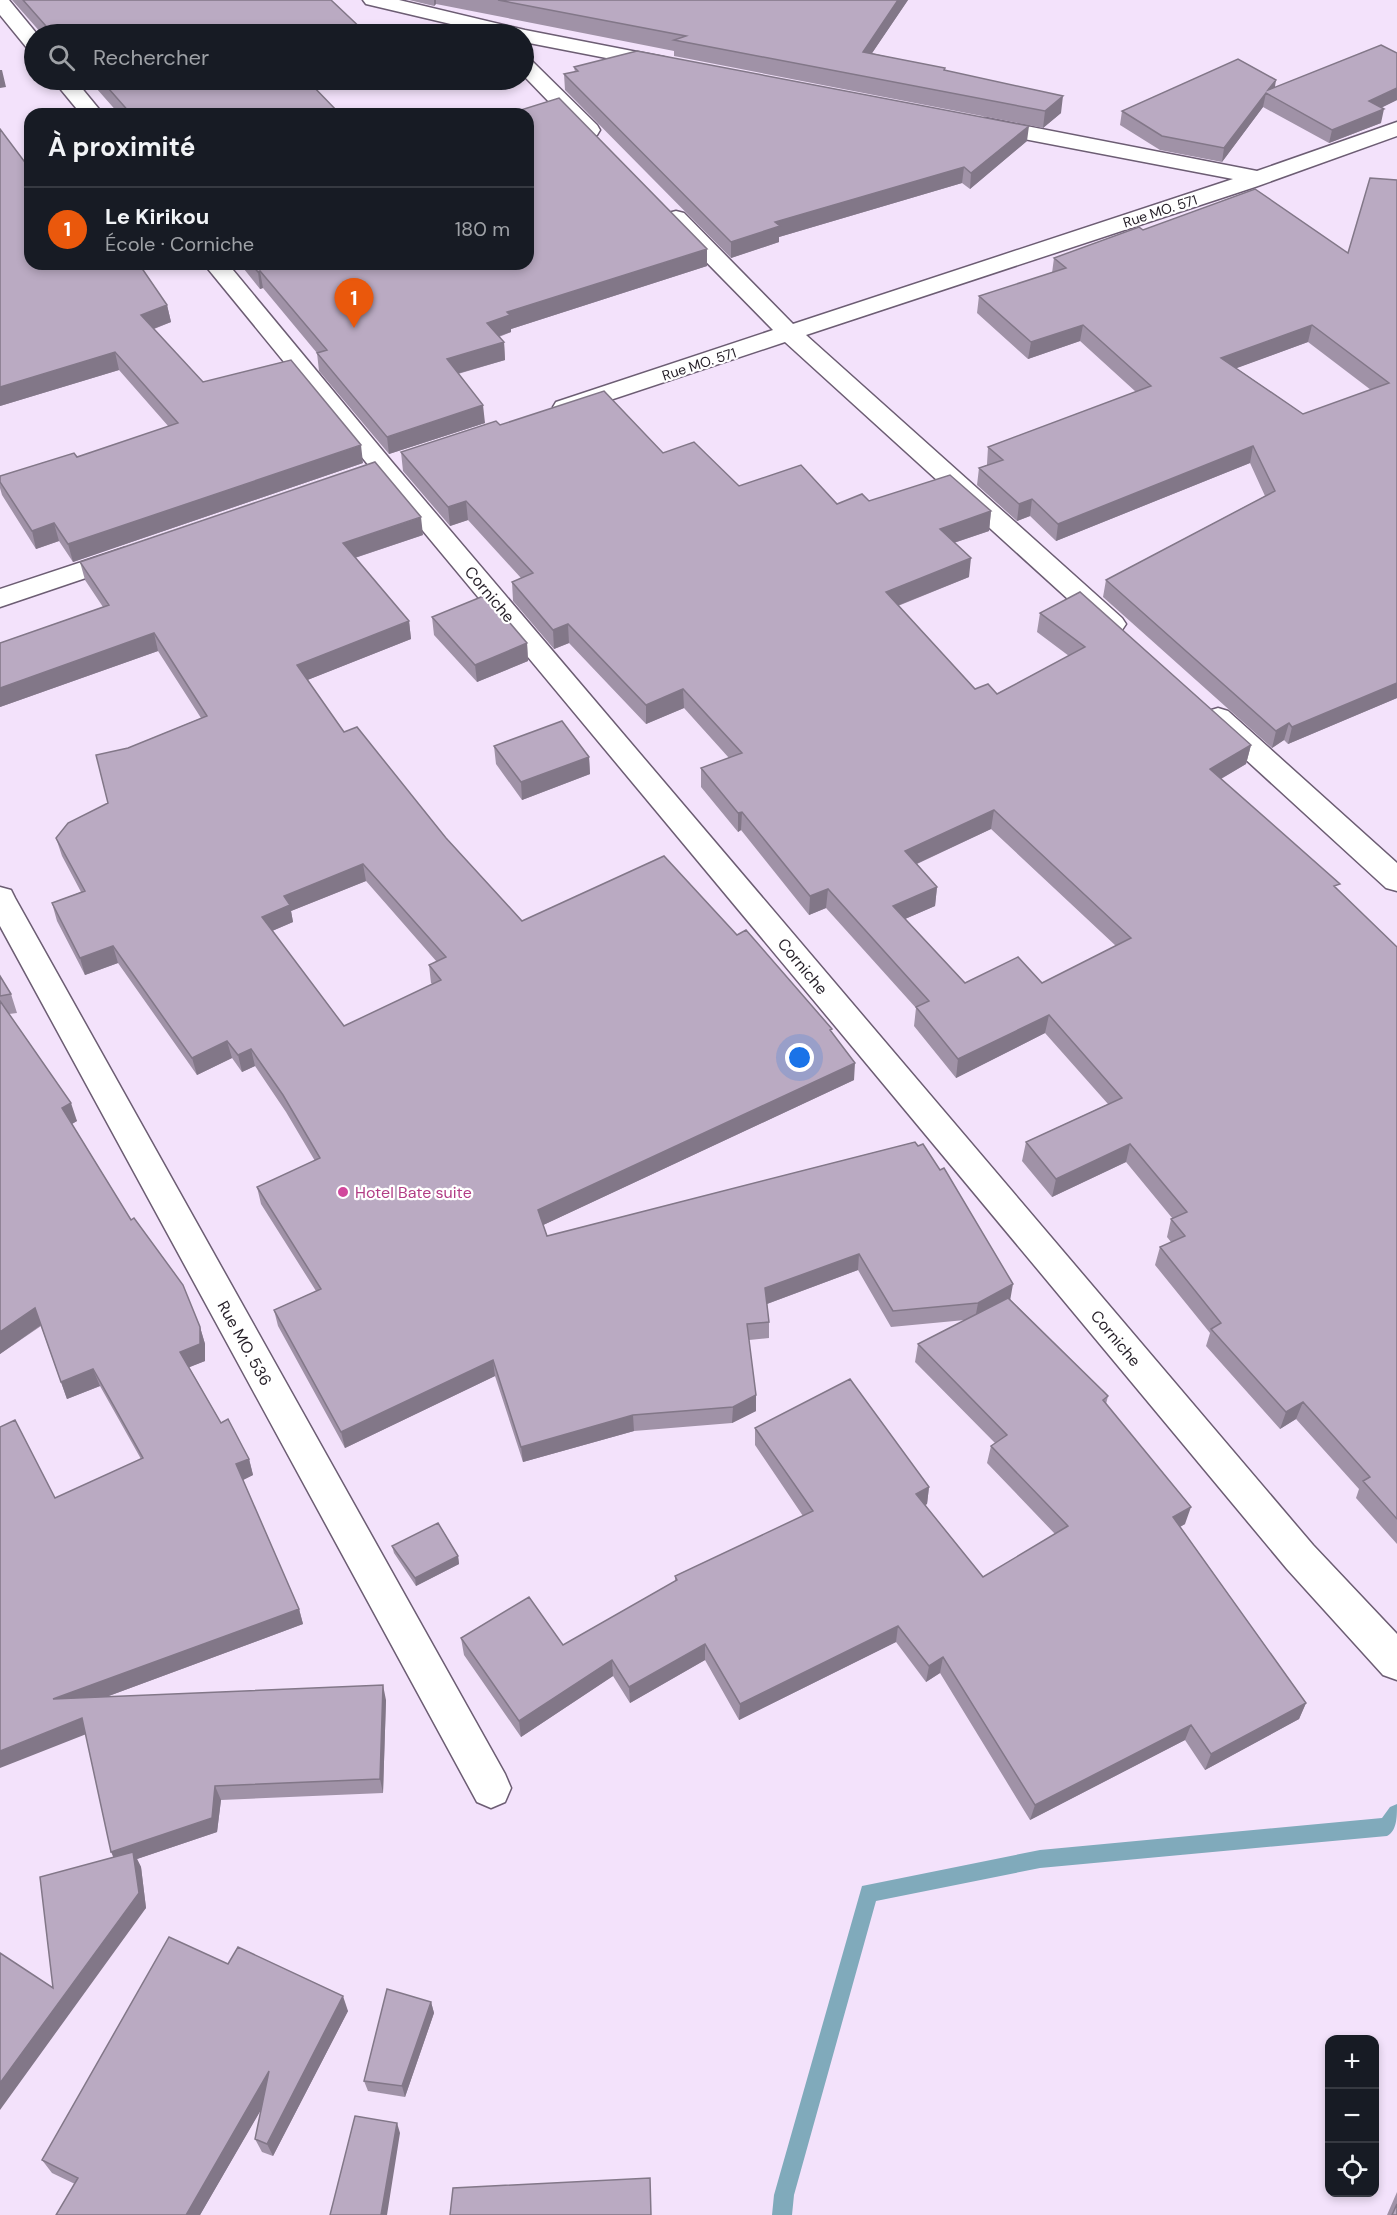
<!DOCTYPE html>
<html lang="fr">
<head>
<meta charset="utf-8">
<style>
	:root { --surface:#171b24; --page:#20242c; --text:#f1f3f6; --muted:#9ea1a6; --line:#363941; --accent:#ea580c }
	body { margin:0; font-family:"DM Sans",sans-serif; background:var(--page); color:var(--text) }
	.controls { position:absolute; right:18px; bottom:18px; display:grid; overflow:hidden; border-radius:12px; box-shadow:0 3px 9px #0003 }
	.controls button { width:54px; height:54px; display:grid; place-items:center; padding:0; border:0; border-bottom:2px solid var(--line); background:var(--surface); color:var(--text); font:30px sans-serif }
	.you { position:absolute; left:800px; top:1058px; width:21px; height:21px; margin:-15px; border:4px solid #fff; border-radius:50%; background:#1a73e8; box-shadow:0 0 0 9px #1a73e833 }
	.badge { display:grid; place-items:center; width:39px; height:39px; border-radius:50%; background:var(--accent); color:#fff; font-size:20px; font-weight:700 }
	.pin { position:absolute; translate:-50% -50px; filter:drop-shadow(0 2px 3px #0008) }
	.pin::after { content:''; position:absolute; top:32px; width:21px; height:18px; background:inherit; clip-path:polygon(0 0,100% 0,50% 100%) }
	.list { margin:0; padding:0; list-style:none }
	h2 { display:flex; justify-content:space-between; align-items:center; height:78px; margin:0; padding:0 24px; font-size:26px }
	h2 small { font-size:20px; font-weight:400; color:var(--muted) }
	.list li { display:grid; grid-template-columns:39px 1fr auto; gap:18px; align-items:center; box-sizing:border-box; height:84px; padding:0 24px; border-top:2px solid var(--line) }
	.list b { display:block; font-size:22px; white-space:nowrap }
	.list p { margin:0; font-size:20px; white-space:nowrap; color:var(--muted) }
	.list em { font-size:20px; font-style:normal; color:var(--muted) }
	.icon { flex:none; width:33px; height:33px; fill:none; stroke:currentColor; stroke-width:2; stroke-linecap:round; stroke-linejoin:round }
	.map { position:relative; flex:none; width:1397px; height:2215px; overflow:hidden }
	.search { position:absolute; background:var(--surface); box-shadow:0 3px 9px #0003; left:24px; top:24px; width:510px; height:66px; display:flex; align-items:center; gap:15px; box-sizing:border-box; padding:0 21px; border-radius:33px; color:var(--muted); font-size:22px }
	.panel { position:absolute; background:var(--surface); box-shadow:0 3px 9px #0003; left:24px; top:108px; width:510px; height:162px; border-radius:18px }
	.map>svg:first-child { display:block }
</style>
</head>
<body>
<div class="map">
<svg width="1397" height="2215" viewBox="0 0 1397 2215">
	<rect width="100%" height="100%" fill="#f3e2fb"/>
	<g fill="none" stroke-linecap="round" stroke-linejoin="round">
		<!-- stream -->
		<path fill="#80aabb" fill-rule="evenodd" d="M1397,1804C1397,1817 1397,1831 1387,1836L1040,1868L876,1901L794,2195L792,2215H772L774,2195L862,1886L1040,1850L1382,1818L1390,1807Z"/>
		<!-- minor casing -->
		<g stroke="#6c5d73" stroke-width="3">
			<path id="minor" d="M0,0H9L37,34H34V50L27,48L0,15Z
				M363,0H399L525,30L663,57L670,59L674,63L670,67L663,69L524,42V34H493L366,4Z
				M524,58L531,60L597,125L600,130L597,135L589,137L581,135L524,76Z
				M53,80H75L103,114H81Z
				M985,118L1257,171L1397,122V136L1255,187L806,335L1122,618L1126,624L1122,630L1112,633L1102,630L785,342L574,412L565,414L556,412L553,407L556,402L773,330L668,223L665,218L668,213L676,211L684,213L793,324L1233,179L977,130L974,125L977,120Z
				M204,264H228L392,462L1313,1545L1397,1634V1680L1383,1675L1287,1569L374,472Z
				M124,548L133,550L137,556L133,562L0,607V589Z
				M1218,708L1228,711L1397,863V891L1386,888L1208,725L1204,718L1208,711Z
				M0,887L11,890L15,898L505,1774L511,1788L505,1802L491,1808L477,1802L0,926Z"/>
		</g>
		<!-- minor -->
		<use href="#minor" fill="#fff" fill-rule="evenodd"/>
	</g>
	<!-- wall -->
	<path fill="#a092a7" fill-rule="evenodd" d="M12,0H331L367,34H42Z
		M409,0H908L872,53L945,70L1061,113L1043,128L674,56V51L436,4L434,6Z
		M574,67L1027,141L970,189L962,183L779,237V242L731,258L565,90L564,74L575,72Z
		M89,80H307L340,114H119Z
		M1275,88L1397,100L1381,108V123L1329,143L1263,107L1222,162L1160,150L1120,125L1122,111Z
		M0,129L30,264L167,305L171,322L154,329L203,382L363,463L73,562L59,541L36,549L2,495L0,488V482L169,427L119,370L0,406Z
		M1397,180V698L1288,744L1284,740L1272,748L1103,597L1106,580L1265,496L1250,463L1056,541L1030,516L1017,521L977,485L979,468L987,465V464L988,447L1136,392L1080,341L1028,359L977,313L979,296L1052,273L1054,258L1143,230L1348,253ZM1308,342L1371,390L1303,414L1236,368Z
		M240,264H528L707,266L511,329V332L499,337L504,342L505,360L458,374L485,423L389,454L319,371L317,353L263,288L260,289Z
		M500,425L663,453L739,486L837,504L869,501L991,511L989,531L954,543L969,577L898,606L975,689L997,694L1069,656L1037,632L1040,613L1251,745L1246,764L1221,779L1397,947V1544L1356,1498L1359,1489L1296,1419L1280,1429L1206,1346L1210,1333L1155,1265L1160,1247L1171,1242L1167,1237L1171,1219H1173L1126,1162L1052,1197L1022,1161L1026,1142L1108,1104L1045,1033L956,1078L914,1026L916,1008L826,908L809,915L741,830L738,832L701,787V768L729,758L684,708L646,724L569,643L554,649L513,601L512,582L521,578L468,520L450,526L403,471L401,452ZM991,829L1116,946L1042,983H965L905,919L935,906L937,887L917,864Z
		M423,535L355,558L409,621L411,639L307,680L344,732L446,838L522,921L737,935L832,1033L854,1080L543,1225L547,1236L915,1142L1010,1299L1108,1396L1106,1404L1185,1524L1180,1527L1306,1703L1299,1719L1205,1770L1185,1740L1030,1820L940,1673L926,1682L896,1642L739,1720L705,1660L630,1703L613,1676L521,1737L464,1655L461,1638L563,1645L675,1581V1576L803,1516L755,1445V1428L929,1487L927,1504L925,1505L983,1577L1055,1534L987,1463L991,1446L995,1443L915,1362L918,1344L965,1320L891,1327L858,1270L767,1304L769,1322V1338L749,1340L756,1411L732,1423L634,1431L523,1462L495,1376L345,1448L278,1326L274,1310L316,1291L261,1204L257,1187L315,1161L286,1112L255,1066L242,1072L232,1058L197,1075L118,963L85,975L57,921L52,903L81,892L62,856L56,838L108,803L128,748L201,718L158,651L0,707V643L103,607L85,580L80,562ZM366,881L437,962L429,965L431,983L433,984L344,1026L272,931L293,922L291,911Z
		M432,617L527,643L528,661L477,682L434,635Z
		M494,746L589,757L590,774L522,800L496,764Z
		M0,976L11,994L17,1013L9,1014L77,1121L72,1124L131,1220L200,1327L205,1344V1361L189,1367L221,1423L249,1459L253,1475L243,1480L299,1609L303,1624L106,1697L386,1700L383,1793L221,1800L217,1832L137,1859L141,1867L146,1908L53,1988L113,1857L55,1498L141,1459L100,1386L67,1399L41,1326L0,1354Z
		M392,1546L458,1556L459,1564L416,1586L394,1553Z
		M228,1964L348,2011L273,2156L262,2152L255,2139L261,2109L200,2215L75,2184L52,2173L42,2160Z
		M431,2002L434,2013L405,2097L368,2091L364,2081Z
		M1397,2192V2215H1387Z"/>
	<!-- shaded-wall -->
	<path fill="#827788" d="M434,0H436V4L434,6Z
		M898,0H908L862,68L863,52Z
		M0,70H2L6,87L0,88Z
		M1276,80L1274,93L1268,90Z
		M1397,88V100L1366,115L1369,101Z
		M1266,93L1263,107L1222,162L1224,148Z
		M1063,96L1061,113L1043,128L1045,111Z
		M1384,109L1381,123L1329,143L1332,130Z
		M1029,126L1027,141L970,189L971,173Z
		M964,167L962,183L779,237V242L731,258V242L775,222Z
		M707,249V266L511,329V332L488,340L487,323L507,312Z
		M260,271L263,288L260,289L258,272Z
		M167,305L171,322L145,332L141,315Z
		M1083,325L1080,341L1028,359L1031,342Z
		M1312,325L1308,342L1218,375L1221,358Z
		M504,342L505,360L449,376L447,359Z
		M115,352L119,370L0,406V387Z
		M483,405L485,423L389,454L387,437Z
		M361,445L363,463L73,562L68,544Z
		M1253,446L1250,463L1056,541L1058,524Z
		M1032,499L1030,516L1017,521L1019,504Z
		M466,501L468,520L450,526L448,507Z
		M991,511L989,531L938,548L940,529Z
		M421,517L423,535L345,561L343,543Z
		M54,523L59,541L36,549L32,531Z
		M971,558L969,577L884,611L886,592Z
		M409,621L411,639L300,683L297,665Z
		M568,624L569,643L554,649L553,630Z
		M154,633L158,651L0,707V688Z
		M527,643L528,661L477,682L475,665Z
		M1397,683V698L1288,744L1292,727Z
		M683,689L684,708L646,724V705Z
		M1289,723L1284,740L1272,748L1276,731Z
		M1251,745L1246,764L1205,788L1210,769Z
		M589,757L590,774L522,800L521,782Z
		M994,810L991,829L903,870L905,851Z
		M742,812L741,830L738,832V813Z
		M363,864L366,881L291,911L293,922L265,934L262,917L284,896Z
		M937,887L935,906L891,925L893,906Z
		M828,889L826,908L809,915L810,896Z
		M113,946L118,963L85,975L80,958Z
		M1049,1015L1045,1033L956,1078L958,1059Z
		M227,1041L232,1058L197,1075L192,1058Z
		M251,1049L255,1066L242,1072L238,1055Z
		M855,1063L854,1080L539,1227L538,1210Z
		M71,1103L77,1121L68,1126L62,1108Z
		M1130,1144L1126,1162L1052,1197L1056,1179Z
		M859,1254L858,1270L764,1305L765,1288Z
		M1013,1284L1010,1301L975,1319L978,1303Z
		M35,1308L41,1325L0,1354V1332Z
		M200,1327L205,1344V1361L185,1369L180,1352Z
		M493,1360L495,1376L345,1448L341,1432Z
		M93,1369L100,1386L67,1399L61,1382Z
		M756,1395V1411L732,1423L733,1407Z
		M1303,1402L1296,1419L1280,1429L1286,1412Z
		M633,1415L634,1431L523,1462L521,1447Z
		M249,1459L253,1475L241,1481L236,1464Z
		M929,1487L927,1504L914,1511L916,1494Z
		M1191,1507L1185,1524L1167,1534L1173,1517Z
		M458,1556L459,1564L416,1586L415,1578Z
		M299,1609L303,1624L60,1714L53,1699Z
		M898,1626L896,1642L739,1720L740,1704Z
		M705,1644V1660L630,1703L629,1687Z
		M943,1657L940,1673L926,1682L929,1666Z
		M612,1660L613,1676L521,1737L519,1721Z
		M383,1685L386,1700L383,1793L380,1779Z
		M1306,1703L1299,1719L1205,1770L1211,1754Z
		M82,1718L89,1733L0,1768V1751Z
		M1191,1725L1185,1740L1030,1820L1035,1805Z
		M215,1786L221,1800L217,1832L137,1859L141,1867L146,1908L0,2110V2083L118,1866L111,1852Z
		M343,1996L348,2011L273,2156L267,2144Z
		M431,2002L434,2013L405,2097L402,2086Z
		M269,2071L276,2084L200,2215H186Z
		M397,2123L400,2133L387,2215H381Z"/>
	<!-- building -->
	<path fill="#baaac2" stroke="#827788" stroke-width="1.5" fill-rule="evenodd" d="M23,0H331L367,34H53Z
		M498,0H898L863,52L945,68L944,70L1063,96L1045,111L674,40L686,36Z
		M1381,45L1397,53V88L1369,101L1384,109L1332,130L1266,93L1224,148L1162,136L1122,111L1238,59L1276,80L1268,90Z
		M637,51L1029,126L971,173L964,167L775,222L780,226L731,242L564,74L578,71L574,67Z
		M101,80H307L340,114H131Z
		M559,98L707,249L507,312L510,315L487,323L504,342L447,359L483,405L387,437L317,353L327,350L260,271L258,272L251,264H528V114H508Z
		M0,129L30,169V264H139L167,305L141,315L203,382L291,360L361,445L68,544L54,523L32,531L0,482V476L74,453L77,457L178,423L115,352L0,387Z
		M1370,178L1397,180V683L1292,727L1289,723L1276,731L1106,580L1275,491L1253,446L1058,524L1032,499L1019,504L979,468L1003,460L988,447L1151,386L1083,325L1031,342L979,296L1066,268L1054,258L1139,227L1143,230L1255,189L1348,253ZM1312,325L1389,383L1303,414L1221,358Z
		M604,391L663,453L694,442L739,486L801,465L837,504L862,494L869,501L950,475L991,511L940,529L971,558L886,592L975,689L988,684L997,694L1085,647L1040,613L1080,592L1251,745L1210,769L1340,884L1334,886L1397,947V1519L1363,1481L1370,1477L1303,1402L1286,1412L1211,1329L1221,1323L1160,1247L1185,1236L1171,1219L1187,1212L1130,1144L1056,1179L1026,1142L1122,1098L1049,1015L958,1059L916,1007L929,1001L828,889L810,896L742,812L738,813L701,768L742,753L683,689L646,705L568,624L553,630L512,582L533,573L466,501L448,507L401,452L496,421L500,425ZM994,810L1131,938L1042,983L1018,957L965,983L893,906L937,887L905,851Z
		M375,462L421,517L343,543L409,621L297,665L344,732L357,727L446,838L522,921L664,856L737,935L746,930L832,1029L830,1030L855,1063L538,1210L547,1236L915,1142L918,1146L923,1144L940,1170L944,1168L1013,1284L978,1303L893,1311L859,1254L765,1288L769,1322L747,1324L756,1395L733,1407L633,1415L521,1447L493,1360L341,1432L274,1310L321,1289L257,1187L320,1158L283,1095L251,1049L238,1055L227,1041L192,1058L113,946L80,958L52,903L85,891L56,838L68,823L108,803L96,755L128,748L207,716L154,633L0,688V643L109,605L80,562ZM363,864L446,957L429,965L441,980L344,1026L262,917L290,905L284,896Z
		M486,595L527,643L475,665L432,617Z
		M562,721L589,757L521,782L494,746Z
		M0,976L11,994L0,996Z
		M0,1001L71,1103L62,1108L131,1220L134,1218L183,1285L200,1327V1344L180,1352L221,1423L228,1419L249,1459L236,1464L299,1609L53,1699L383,1685L380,1779L215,1786L212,1818L111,1852L82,1718L0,1751V1427L15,1420L55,1498L143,1458L93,1369L61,1382L35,1308L0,1332Z
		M1008,1298L1108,1396L1103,1400L1191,1507L1173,1517L1306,1703L1211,1754L1191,1725L1035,1805L943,1657L929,1666L898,1626L740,1704L705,1644L629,1687L612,1660L519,1721L461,1638L529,1597L563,1645L677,1580L675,1576L813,1511L755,1428L850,1379L929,1487L916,1494L983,1577L1068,1526L991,1446L1007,1435L918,1344Z
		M438,1523L458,1556L415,1578L392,1546Z
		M133,1852L139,1893L0,2083V1953L53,1988L40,1877Z
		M169,1937L228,1964L238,1947L343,1996L267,2144L255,2139L269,2071L186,2215H56L78,2178L42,2160Z
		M387,1989L431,2002L402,2086L364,2081Z
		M355,2116L397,2123L381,2215H330Z
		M650,2178L651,2215H450L453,2188Z
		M1397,2204V2215H1392Z"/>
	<!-- markers -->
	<circle fill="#d1479c" stroke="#fff" stroke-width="2" cx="343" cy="1192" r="6"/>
	<g text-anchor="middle" stroke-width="4.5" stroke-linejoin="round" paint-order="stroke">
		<!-- far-street labels -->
		<g font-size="14" fill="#241e27" stroke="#fff">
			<text transform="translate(1160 211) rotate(-18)" y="5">Rue MO. 571</text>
			<text transform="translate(699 364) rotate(-18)" y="5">Rue MO. 571</text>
		</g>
		<!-- street labels -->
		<g font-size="16" fill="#241e27" stroke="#fff">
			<text transform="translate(490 594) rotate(50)" y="6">Corniche</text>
			<text transform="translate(803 966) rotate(50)" y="6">Corniche</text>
			<text transform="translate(1116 1338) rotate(50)" y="6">Corniche</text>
			<text transform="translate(245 1343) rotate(61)" y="6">Rue MO. 536</text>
		</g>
		<!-- hotel labels -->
		<g font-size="16" fill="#b23c85" stroke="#fff" text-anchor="start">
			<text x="355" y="1198">Hotel Bate suite</text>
		</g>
	</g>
</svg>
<div class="controls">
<button>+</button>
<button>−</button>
<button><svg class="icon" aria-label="locate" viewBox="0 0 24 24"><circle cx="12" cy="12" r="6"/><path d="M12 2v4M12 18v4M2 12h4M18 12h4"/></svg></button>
</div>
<div class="you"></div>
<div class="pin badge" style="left:354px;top:328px">1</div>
<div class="search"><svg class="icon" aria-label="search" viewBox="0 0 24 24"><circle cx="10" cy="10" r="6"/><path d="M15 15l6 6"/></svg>Rechercher</div>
<section class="panel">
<h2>À proximité<small></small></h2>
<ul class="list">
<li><span class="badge">1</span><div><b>Le Kirikou</b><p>École · Corniche</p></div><em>180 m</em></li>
</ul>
</section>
</div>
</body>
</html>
